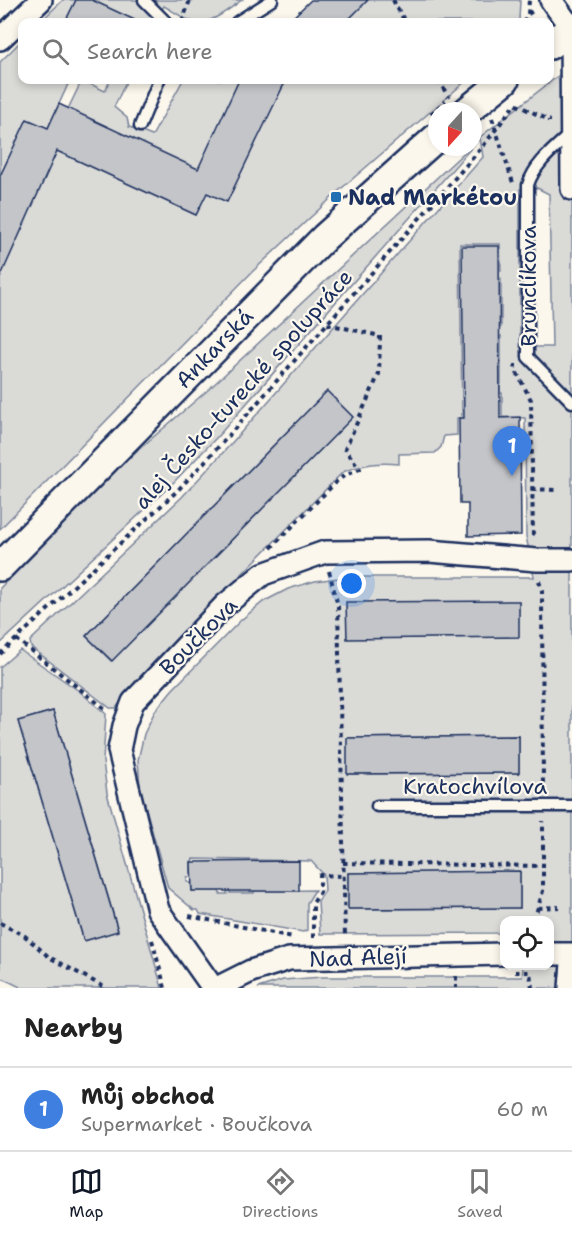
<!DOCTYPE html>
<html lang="en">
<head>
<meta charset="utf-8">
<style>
	:root { --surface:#fff; --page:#f2f2f2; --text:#222; --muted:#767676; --line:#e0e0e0; --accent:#111827 }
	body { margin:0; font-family:"Shantell Sans",sans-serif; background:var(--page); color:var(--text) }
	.controls { position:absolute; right:18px; bottom:18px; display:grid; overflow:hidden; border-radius:12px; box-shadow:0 3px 9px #0003 }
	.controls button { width:54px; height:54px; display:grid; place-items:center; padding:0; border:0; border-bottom:2px solid var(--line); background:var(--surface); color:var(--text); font:30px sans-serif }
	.compass { position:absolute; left:428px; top:102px; width:54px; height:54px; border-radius:50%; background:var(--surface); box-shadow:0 3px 9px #0003; rotate:201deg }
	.you { position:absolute; left:352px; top:584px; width:21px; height:21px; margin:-15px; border:4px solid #fff; border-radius:50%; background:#1a73e8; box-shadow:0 0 0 9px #1a73e833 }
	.badge { display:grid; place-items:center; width:39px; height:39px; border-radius:50%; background:var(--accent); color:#fff; font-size:20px; font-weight:700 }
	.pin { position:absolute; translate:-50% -50px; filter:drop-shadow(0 2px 3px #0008) }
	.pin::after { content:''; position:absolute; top:32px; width:21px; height:18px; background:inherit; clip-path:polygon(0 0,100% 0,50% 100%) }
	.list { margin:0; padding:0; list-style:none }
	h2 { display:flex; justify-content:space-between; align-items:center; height:78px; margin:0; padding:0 24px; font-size:26px }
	h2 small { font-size:20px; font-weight:400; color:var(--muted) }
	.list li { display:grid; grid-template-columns:39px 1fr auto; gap:18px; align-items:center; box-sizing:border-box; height:84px; padding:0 24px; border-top:2px solid var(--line) }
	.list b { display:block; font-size:22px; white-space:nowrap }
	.list p { margin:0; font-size:20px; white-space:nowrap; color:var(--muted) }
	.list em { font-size:20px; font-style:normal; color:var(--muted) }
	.icon { flex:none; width:33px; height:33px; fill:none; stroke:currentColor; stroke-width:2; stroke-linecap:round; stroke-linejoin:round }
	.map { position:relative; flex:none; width:572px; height:988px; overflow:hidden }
	.search { position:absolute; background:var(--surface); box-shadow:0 3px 9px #0003; left:18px; right:18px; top:18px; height:66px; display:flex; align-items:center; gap:15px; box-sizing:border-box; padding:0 21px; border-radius:12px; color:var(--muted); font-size:22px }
	.sheet { height:162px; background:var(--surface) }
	nav { display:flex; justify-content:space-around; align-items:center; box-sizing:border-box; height:84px; border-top:2px solid var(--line); background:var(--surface); font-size:16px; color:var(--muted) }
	nav a { display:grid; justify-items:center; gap:3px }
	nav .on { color:var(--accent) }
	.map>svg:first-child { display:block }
</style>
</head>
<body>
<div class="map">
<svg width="572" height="988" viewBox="0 0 572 988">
	<rect width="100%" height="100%" fill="#fbf7ec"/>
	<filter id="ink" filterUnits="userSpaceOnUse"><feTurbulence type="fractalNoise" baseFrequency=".0167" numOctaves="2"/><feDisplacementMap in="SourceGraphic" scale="12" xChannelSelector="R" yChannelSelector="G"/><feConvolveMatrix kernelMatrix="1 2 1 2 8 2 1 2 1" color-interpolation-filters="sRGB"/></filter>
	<g filter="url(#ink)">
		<!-- green -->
		<path fill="#dadad7" stroke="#7a849a" stroke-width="1.5" fill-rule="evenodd" d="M63,0H76L65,22H40Z
			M92,0H242C230,8 210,26 194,22C185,20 173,11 164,6L155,22H137Z
			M367,0H520L519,20L518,22H346Z
			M22,40V80H70L48,128L57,151L196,215L206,193L68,109L82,80L105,91L110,80H127L114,107L127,118L129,127L152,136L183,80H248L278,93L288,80H467L342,188L252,272L0,529V62Z
			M572,65V988H258L283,980L322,977H522L523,966H550V920H504V933L320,934L318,901L325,891L324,875L311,861L193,859L191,862V877H187V882L191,883L192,891H219L220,894H227V891H230V893H254V891L315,890L307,903V930L303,932L200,914L198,910H194L168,888L140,787L138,760L144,734L155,711L172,690L241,620L263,602L288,589L315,581L347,577H534L526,536L525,418L502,417V393H500V385L501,384V336H499V328L501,327V279H499V271H501L500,244H460L462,418H457V435L444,436L441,447L435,453L399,454V464C378,462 362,464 343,472L137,680L116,708H110L31,647L30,641L182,497L229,446L483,157L480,138L473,146V144L480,137ZM537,188L549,194L552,347H520V189ZM327,392L352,417L111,661L86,636ZM519,602L518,637L347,638V603ZM519,736V773L348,774V738ZM520,872V908L349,909L348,873Z
			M470,147H472L218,436L170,486L0,644V588L115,470L209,389Z
			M20,650L79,691L106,714L103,761L107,793L162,988H22L0,977V667ZM53,711L118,930L84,941L18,721Z"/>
		<!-- building -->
		<path fill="#c3c5c9" stroke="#1b2f5e" stroke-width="1.5" d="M76,0H92L139,22H65Z
			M311,0H368L346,22H288Z
			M239,80H286L227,202L207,193L196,215L57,151L0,278V176L27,119L48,128L59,104L198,169Z
			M462,246H499L500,418L520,417L521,535L468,536V504H460L459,418H464Z
			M327,391L353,417L112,661L86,636Z
			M519,601V637L347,639L346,602Z
			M53,711L118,931L84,941L18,721Z
			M519,736V773L347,774V738Z
			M299,861V891H192L191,862Z
			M520,871V908L348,909V873Z"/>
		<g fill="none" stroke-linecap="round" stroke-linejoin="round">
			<!-- service casing -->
			<g stroke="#1b2f5e" stroke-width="15">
				<path id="service" d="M144,0L166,22
					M237,22L272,0
					M140,126L159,80
					M571,133C556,147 534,164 528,185V357L572,402
					M377,806H572"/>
			</g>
			<!-- minor casing -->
			<g stroke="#1b2f5e" stroke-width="26">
				<path id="minor" d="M551,0L571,28L572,189
					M0,39L41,0
					M550,954H572
					M213,988L158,910L119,750L124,726L133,702L225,605L263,574L325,552L429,551L537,560H572
					M217,988L251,971L289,959L504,954
					M570,988L572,963"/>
			</g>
			<!-- tertiary casing -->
			<g stroke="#1b2f5e" stroke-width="32">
				<path id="tertiary" d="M550,45L572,27
					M467,111L505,80
					M0,567L325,237L437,137"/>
			</g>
			<!-- path -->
			<path stroke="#1b2f5e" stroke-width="4" stroke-dasharray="4.5 4.5" stroke-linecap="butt" d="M393,0L405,22
				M528,14L529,0
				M182,22L190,0
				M524,22L528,14L533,11
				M438,80L449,97
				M431,114L446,101
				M492,118L513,183
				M515,364V369L531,400L533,539
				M532,489L555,490
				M271,548L336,482L345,475L360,469L345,449L379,374L380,336L327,324
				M329,571L338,606L345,938
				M539,581L542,591L543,792
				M16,639L108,711
				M0,654L177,491L223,442L484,145L515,104L549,120V122
				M343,863L543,866
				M538,908L559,907
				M189,916L293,937
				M534,920L543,891V821
				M0,923L25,936L49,957L106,988
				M313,938V903L320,892V875L343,876
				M152,940L165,988
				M515,972H530L532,988
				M456,976V988"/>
			<!-- service -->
			<use href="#service" stroke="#fbf7ec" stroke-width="10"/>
			<!-- minor -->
			<use href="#minor" stroke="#fbf7ec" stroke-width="21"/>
			<!-- tertiary -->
			<use href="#tertiary" stroke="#fbf7ec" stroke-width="27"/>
		</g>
	</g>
	<!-- markers -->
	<rect fill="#1f6fb2" stroke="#fbf7ec" stroke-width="2" x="330" y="191" width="12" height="12" rx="3"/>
	<g text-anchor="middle" stroke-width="4.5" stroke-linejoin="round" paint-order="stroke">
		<!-- poi labels -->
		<g font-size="22" font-weight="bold" fill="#1b2f5e" stroke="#fbf7ec" text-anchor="start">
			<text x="348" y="205">Nad Markétou</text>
		</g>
		<!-- street labels -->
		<g font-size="22" fill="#1b2f5e" stroke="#fbf7ec">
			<text transform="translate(528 286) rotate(-90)" y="8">Brunclíkova</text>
			<text transform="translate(214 348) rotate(-46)" y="8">Ankarská</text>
			<text transform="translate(243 389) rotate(-48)" y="8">alej Česko-turecké spolupráce</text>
			<text transform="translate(198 636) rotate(-45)" y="8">Boučkova</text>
			<text x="475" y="794">Kratochvílova</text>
			<text transform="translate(358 957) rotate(-2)" y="8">Nad Alejí</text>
		</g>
	</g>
</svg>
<div class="controls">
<button><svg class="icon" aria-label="locate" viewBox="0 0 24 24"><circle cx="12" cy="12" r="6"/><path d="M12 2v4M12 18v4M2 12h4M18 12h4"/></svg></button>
</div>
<svg class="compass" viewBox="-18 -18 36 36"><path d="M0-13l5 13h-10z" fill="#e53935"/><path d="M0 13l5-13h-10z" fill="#767676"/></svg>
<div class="you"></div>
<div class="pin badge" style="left:512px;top:476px;background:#3f7fe0">1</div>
<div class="search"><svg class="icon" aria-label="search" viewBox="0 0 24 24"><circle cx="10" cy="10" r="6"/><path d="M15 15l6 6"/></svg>Search here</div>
</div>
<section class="sheet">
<h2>Nearby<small></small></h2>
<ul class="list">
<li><span class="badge" style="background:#3f7fe0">1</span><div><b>Můj obchod</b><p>Supermarket · Boučkova</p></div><em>60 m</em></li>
</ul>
</section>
<nav>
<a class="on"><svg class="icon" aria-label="map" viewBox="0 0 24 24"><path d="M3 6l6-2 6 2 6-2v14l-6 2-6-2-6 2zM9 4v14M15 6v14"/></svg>Map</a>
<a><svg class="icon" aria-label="directions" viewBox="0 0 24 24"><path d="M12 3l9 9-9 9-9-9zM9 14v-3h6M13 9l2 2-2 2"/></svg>Directions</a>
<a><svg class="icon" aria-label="saved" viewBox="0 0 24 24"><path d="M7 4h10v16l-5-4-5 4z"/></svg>Saved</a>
</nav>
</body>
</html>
